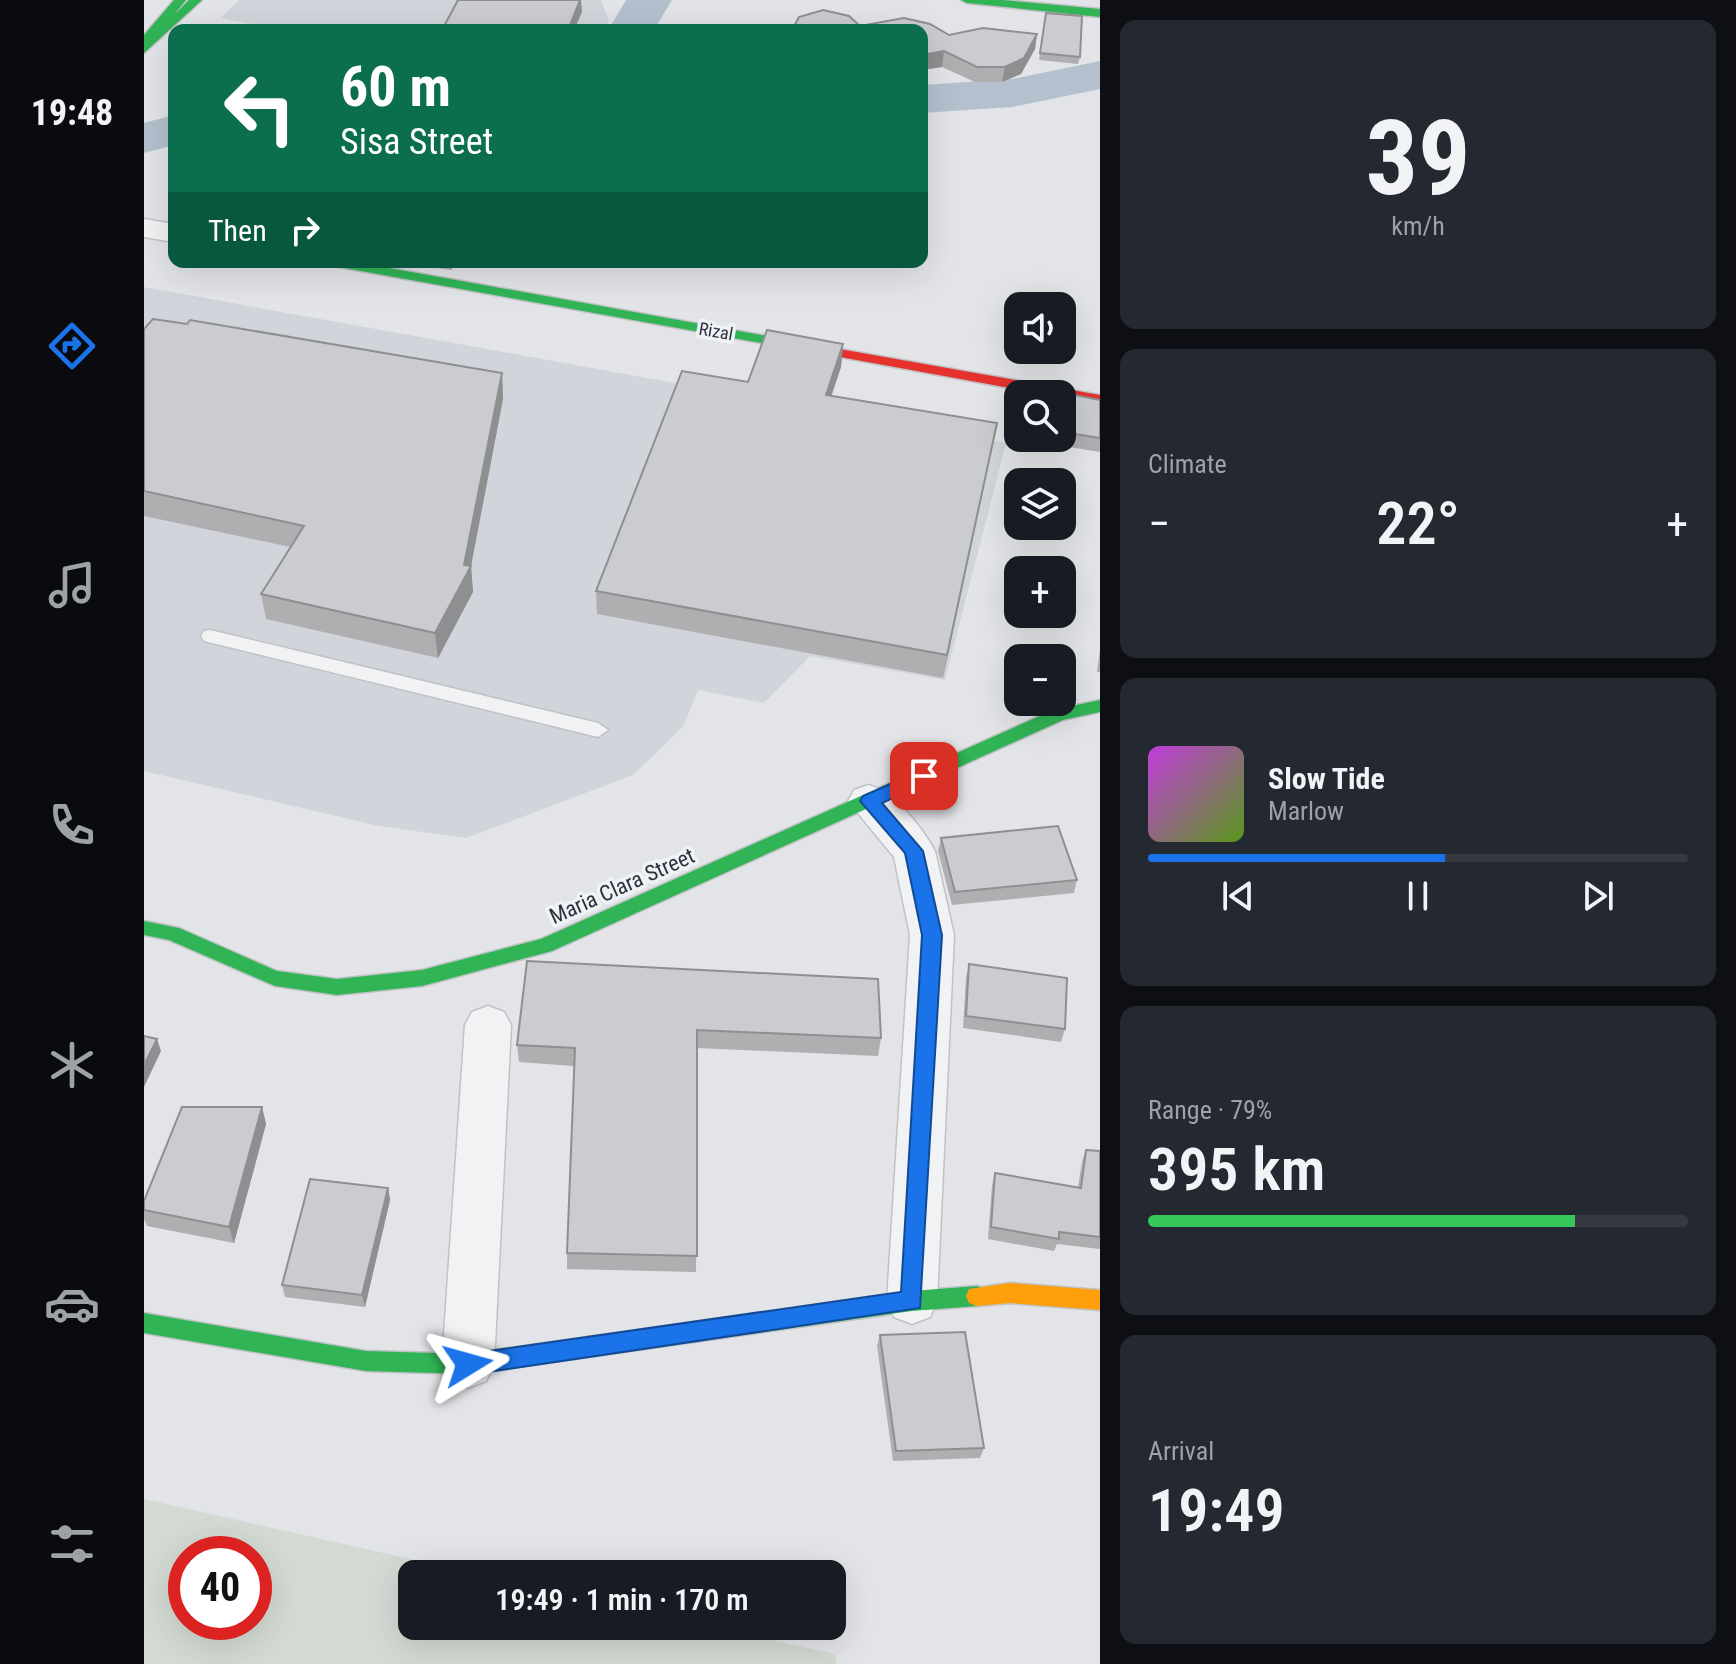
<!DOCTYPE html>
<html lang="en">
<head>
<meta charset="utf-8">
<style>
  body { margin:0; font-family:"Roboto Condensed",sans-serif; background:#242831; color:#f1f3f6; height:100vh; display:flex; flex-direction:column; font-size:30px; white-space:nowrap }
  * { box-sizing:border-box; margin:0 }
  p { font-size:26px; color:#9ea1a6 }
  .icon { flex:none; width:44px; height:44px; fill:none; stroke:currentColor; stroke-width:2; stroke-linecap:round; stroke-linejoin:round }
  .map { position:relative; flex:1; overflow:hidden }
  .sheet { display:flex; flex-direction:column; gap:20px; padding:20px; background:#0d0f14; width:636px }
  .sheet>* { flex:none }
  .banner { position:absolute; left:24px; top:24px; width:760px; height:244px; border-radius:16px; box-shadow:0 8px 32px #0002; background:#0b6e4f; color:#fff; overflow:hidden }
  .fabs { position:absolute; left:860px; top:292px; display:grid; gap:16px }
  .fabs a { display:grid; place-items:center; width:72px; height:72px; border-radius:16px; background:#171b24; box-shadow:0 8px 32px #0002; font-size:40px }
  .speed { position:absolute; left:24px; top:1536px; display:flex; gap:16px; font-size:40px; font-weight:700; text-align:center }
  .speed>* { display:grid; place-content:center; width:104px; height:104px; border-radius:50%; background:#171b24; box-shadow:0 8px 32px #0002; line-height:1 }
  .speed .limit { border:12px solid #d22; background:#fff; color:#111 }
  .pin { position:absolute; display:grid; place-items:center; width:68px; height:68px; color:#fff; margin:-34px; border-radius:16px; box-shadow:0 4px 12px #0006 }
  .me { position:absolute; width:88px; margin:-44px; rotate:82deg; stroke-linejoin:round; filter:drop-shadow(0 0 6px #0008) }
  .turn { display:flex; align-items:center; gap:28px; height:168px; padding:0 40px; font-size:36px }
  .turn .icon { width:104px; height:104px; stroke-width:2.5 }
  .turn b { display:block; font-size:56px; line-height:68px }
  .then { display:flex; align-items:center; height:76px; padding:0 40px; background:#0003; gap:16px; font-size:30px }
  .big { font-size:60px; font-weight:600; line-height:1.1 }
  .sheet .tile { flex:1; display:flex; flex-direction:column; justify-content:center; gap:12px; min-width:0; padding:0 28px; border-radius:16px; background:#242831 }
  .sheet .dial { align-items:center; gap:0 }
  .dial b { font-size:104px; line-height:1 }
  .song { display:flex; align-items:center; gap:24px }
  .cover { width:96px; height:96px; border-radius:12px; background:linear-gradient(135deg,hsl(290 70% 55%),hsl(90 70% 35%)) }
  .played { height:8px; border-radius:4px; background:linear-gradient(90deg,#1a73e8 55%,#363941 55%) }
  .keys { display:flex; justify-content:space-around; direction:ltr }
  .heat { display:flex; justify-content:space-between; align-items:center; font-size:44px; direction:ltr }
  .charge { height:12px; border-radius:6px; background:linear-gradient(90deg,#34c759 79%,#363941 0) }
  .trip { position:absolute; left:254px; top:1560px; width:448px; height:80px; border-radius:16px; background:#171b24; box-shadow:0 8px 32px #0002; font-weight:600; line-height:80px; text-align:center }
  main { display:flex; flex:1; min-height:0 }
  .menu { display:flex; flex-direction:column; width:144px; justify-content:space-around; align-items:center; background:#090b0e; color:#9ea1a6 }
  .menu .icon { width:56px; height:56px }
  .menu .current { color:#1a73e8 }
  .menu b { font-size:36px; color:#f1f3f6 }
  .map>svg:first-child { display:block }
</style>
</head>
<body>
<main>
<nav class="menu">
<b>19:48</b>
<svg class="icon current" aria-label="directions" viewBox="0 0 24 24"><path d="M12 3l9 9-9 9-9-9zM9 14v-3h6M13 9l2 2-2 2"/></svg>
<svg class="icon" aria-label="music" viewBox="0 0 24 24"><path d="M9 18V5l10-2v13"/><circle cx="6" cy="18" r="3"/><circle cx="16" cy="16" r="3"/></svg>
<svg class="icon" aria-label="phone" viewBox="0 0 24 24"><path d="M5 4h4l2 5-3 2q2 4 5 5l2-3 5 2v4C11 20 4 13 5 4z"/></svg>
<svg class="icon" aria-label="climate" viewBox="0 0 24 24"><path d="M12 3v18M4 7l16 10M4 17L20 7"/></svg>
<svg class="icon" aria-label="car" viewBox="0 0 24 24"><path d="M5 17H2v-5l4-1 3-4h7l3 4 3 1v5h-3M9 17h6M6 11h13"/><circle cx="7" cy="17" r="2"/><circle cx="17" cy="17" r="2"/></svg>
<svg class="icon" aria-label="filters" viewBox="0 0 24 24"><path d="M4 7h16M4 17h16"/><circle cx="9" cy="7" r="2"/><circle cx="15" cy="17" r="2"/></svg>
</nav>
<div class="map">
<svg width="956" height="1664" viewBox="0 0 956 1664">
  <rect width="100%" height="100%" fill="#e2e4e7"/>
  <!-- built -->
  <path fill="#d1d4da" d="M95,0H457L465,21L459,30H139L76,18Z
    M0,287L862,443L801,680L666,656L620,703L554,690L539,727L489,775L322,838L235,826L0,771Z"/>
  <!-- green -->
  <path fill="#d3dad3" fill-rule="evenodd" d="M0,1499L333,1574H268V1626H564L691,1654L693,1664H0ZM110,1554V1622H42V1554Z"/>
  <g fill="none" stroke-linecap="round" stroke-linejoin="round">
    <!-- river -->
    <path fill="#b4c0ce" fill-rule="evenodd" d="M482,0H528L510,30H464Z
      M956,61V89L868,107L778,113V85L868,79Z
      M30,115V145L0,153V123Z"/>
    <defs>
      <path id="lane" d="M66,630L454,723L464,730L454,737L60,641L57,636L60,631Z"/>
      <path id="street" d="M0,219L30,224V242L0,237Z
        M725,785C751,793 778,827 791,851L810,935L793,1301L786,1317L768,1324L750,1317L743,1301L766,935L750,857L704,801L710,790Z
        M344,1006L360,1012L367,1025L350,1364L342,1381L324,1388L306,1381L298,1364L321,1025L328,1012Z"/>
      <path id="fast" d="M30,0H42L30,15L45,0H58L0,53V35Z
        M817,0H859L956,9V17L823,3Z
        M182,262H212L690,348L697,352L690,356L189,266Z
        M956,700V712L919,720L408,951L278,986L193,995L131,986L25,940L0,935V921L35,928L133,971L193,979L278,970L397,939L909,710Z
        M833,1286L841,1289L844,1296L841,1303L833,1306L768,1311L324,1374L222,1371L0,1333V1313L222,1351L324,1354L768,1291Z"/>
      <path id="slow" d="M866,1283L956,1290V1310L866,1303L833,1306L825,1303L822,1296L825,1289Z"/>
      <path id="jam" d="M690,348L956,395V405L918,398V394H898L685,355L683,352Z"/>
    </defs>
    <!-- lane casing -->
    <use href="#lane" stroke="#c1c2c5" stroke-width="3"/>
    <!-- street casing -->
    <use href="#street" stroke="#c1c2c5" stroke-width="3"/>
    <!-- fast casing -->
    <use href="#fast" stroke="#c1c2c5" stroke-width="3"/>
    <!-- slow casing -->
    <use href="#slow" stroke="#c1c2c5" stroke-width="3"/>
    <!-- jam casing -->
    <use href="#jam" stroke="#c1c2c5" stroke-width="3"/>
    <!-- lane -->
    <use href="#lane" fill="#f1f2f4" fill-rule="evenodd"/>
    <!-- street -->
    <use href="#street" fill="#f1f2f4" fill-rule="evenodd"/>
    <!-- fast -->
    <use href="#fast" fill="#30b455" fill-rule="evenodd"/>
    <!-- slow -->
    <use href="#slow" fill="#ff9f0a" fill-rule="evenodd"/>
    <!-- jam -->
    <use href="#jam" fill="#e5322d" fill-rule="evenodd"/>
  </g>
  <!-- wall -->
  <path fill="#afafb2" fill-rule="evenodd" d="M679,10L705,16L716,26L760,18L786,24L805,35L839,28L893,34L891,49L877,74L858,82H831L798,67L778,70V30H642H648L655,17Z
    M902,13L936,57L934,64L895,60Z
    M252,262H312L307,270Z
    M0,329L358,373L359,399L327,566L329,592L294,658L122,619L117,594L146,547L0,516Z
    M699,344L697,367L687,396L853,423L799,678L453,614L452,591L604,382Z
    M870,384L956,400V452L862,437ZM874,394H918V438H874Z
    M956,649V672H953Z
    M797,838L933,880L930,893L808,905L794,851Z
    M383,961L737,1038L734,1056L553,1048L552,1272L423,1269V1253L430,1066L375,1062L373,1045Z
    M825,964L921,1029L917,1042L819,1028L822,977Z
    M118,1107L122,1124L90,1243L3,1226L0,1219V1201Z
    M942,1150L956,1151V1249L913,1244L910,1251L844,1239L848,1185L851,1173L934,1187L938,1162Z
    M244,1188L246,1200L221,1307L141,1297L138,1285Z
    M736,1335L840,1448L836,1458L749,1461L733,1346Z"/>
  <!-- shaded-wall -->
  <path fill="#8e8f91" d="M436,0H437L438,12L430,30H424Z
    M893,34L891,49L877,74L858,82L861,67Z
    M800,51L798,67L778,70V55Z
    M306,262H312L307,270Z
    M699,344L697,367L680,418L682,395Z
    M358,373L359,399L327,566L329,592L294,658L291,633L320,565Z
    M853,423L848,447L799,678L803,655Z
    M13,1039L17,1051L0,1087V1065Z
    M118,1107L122,1124L90,1243L85,1227Z
    M244,1188L246,1200L221,1307L218,1295Z"/>
  <!-- building -->
  <path fill="#cbcccf" stroke="#8e8f91" stroke-width="2" d="M314,0H436L424,30H298Z
    M679,10L705,16L716,26L760,18L786,24L805,35L839,28L893,34L880,58L861,67H833L800,51L778,55V30H642H648L655,17Z
    M902,13L938,16L936,57L896,53Z
    M9,319L43,324L46,320L358,373L320,565L327,566L291,633L117,594L160,526L0,491V329Z
    M623,330L699,344L682,395L853,423L803,655L452,591L538,371L604,382Z
    M870,384L918,389L920,393L956,400V438L918,432V394H874V425L865,423Z
    M914,826L933,880L811,892L797,838Z
    M383,961L734,979L737,1038L553,1030V1256L423,1253L431,1048L373,1045Z
    M825,964L923,978L921,1029L822,1016Z
    M0,1036L13,1039L0,1065Z
    M38,1107H118L85,1227L0,1210V1201Z
    M942,1150L956,1151V1237L915,1232V1239L847,1227L851,1173L937,1188Z
    M166,1179L244,1188L218,1295L138,1285Z
    M821,1332L840,1448L752,1451L736,1335Z"/>
  <!-- route -->
  <path fill="#1a73e8" stroke="#114b97" stroke-width="2" d="M780,769L786,771V780L738,803L779,851L798,935L776,1308L324,1375L316,1372L313,1364L316,1357L324,1354L757,1292L778,935L761,853L716,801L719,796Z"/>
  <g text-anchor="middle" dominant-baseline="central" stroke-width="7" stroke-linejoin="round" paint-order="stroke">
    <!-- far-street labels -->
    <g font-size="18" fill="#2b323e" stroke="#f0f3f6">
      <text transform="translate(572 331) rotate(10)">Rizal</text>
    </g>
    <!-- street labels -->
    <g font-size="22" fill="#2b323e" stroke="#f0f3f6">
      <text transform="translate(478 886) rotate(-24)">Maria Clara Street</text>
    </g>
  </g>
</svg>
<div class="fabs">
<a><svg class="icon" aria-label="sound" viewBox="0 0 24 24"><path d="M4 9h4l5-4v14l-5-4H4zM17 9q2 3 0 6"/></svg></a>
<a><svg class="icon" aria-label="search" viewBox="0 0 24 24"><circle cx="10" cy="10" r="6"/><path d="M15 15l6 6"/></svg></a>
<a><svg class="icon" aria-label="layers" viewBox="0 0 24 24"><path d="M12 4l9 5-9 5-9-5zM3 14l9 5 9-5"/></svg></a>
<a>+</a>
<a>−</a>
</div>
<div class="speed"><div class="limit">40</div></div>
<div class="pin" style="left:780px;top:776px;background:#d93025"><svg class="icon" aria-label="arrive" viewBox="0 0 24 24"><path d="M6 21V4h12l-3 4 3 4H6"/></svg></div>
<svg class="me" style="left:324px;top:1364px" viewBox="-20 -20 40 40"><path d="M0-17L14 15 0 8-14 15z" fill="#1a73e8" stroke="#fff" stroke-width="4"/></svg>
<div class="trip">19:49 · 1 min · 170 m</div>
<div class="banner">
<div class="turn"><svg class="icon" aria-label="left" viewBox="0 0 24 24"><path d="M17 20v-9H6M10 6l-5 5 5 5"/></svg><div><b>60 m</b>Sisa Street</div></div>
<div class="then">Then<svg class="icon" aria-label="right" viewBox="0 0 24 24"><path d="M7 20v-9h11M14 6l5 5-5 5"/></svg></div>
</div>
</div>
<section class="sheet">
<div class="tile dial"><b>39</b><p>km/h</p></div>
<div class="tile"><p>Climate</p>
<div class="heat"><a>−</a><b class="big">22°</b><a>+</a></div>
</div>
<div class="tile">
<div class="song"><i class="cover"></i><div><b>Slow Tide</b><p>Marlow</p></div></div>
<div class="played"></div>
<div class="keys"><svg class="icon" aria-label="previous" viewBox="0 0 24 24"><path d="M18 5L8 12l10 7zM5 5v14"/></svg><svg class="icon" aria-label="pause" viewBox="0 0 24 24"><path d="M8 5v14M16 5v14"/></svg><svg class="icon" aria-label="next" viewBox="0 0 24 24"><path d="M6 5l10 7-10 7zM19 5v14"/></svg></div>
</div>
<div class="tile"><p>Range · 79%</p><b class="big">395 km</b><div class="charge"></div></div>
<div class="tile"><p>Arrival</p><b class="big">19:49</b></div>
</section>
</main>
</body>
</html>
